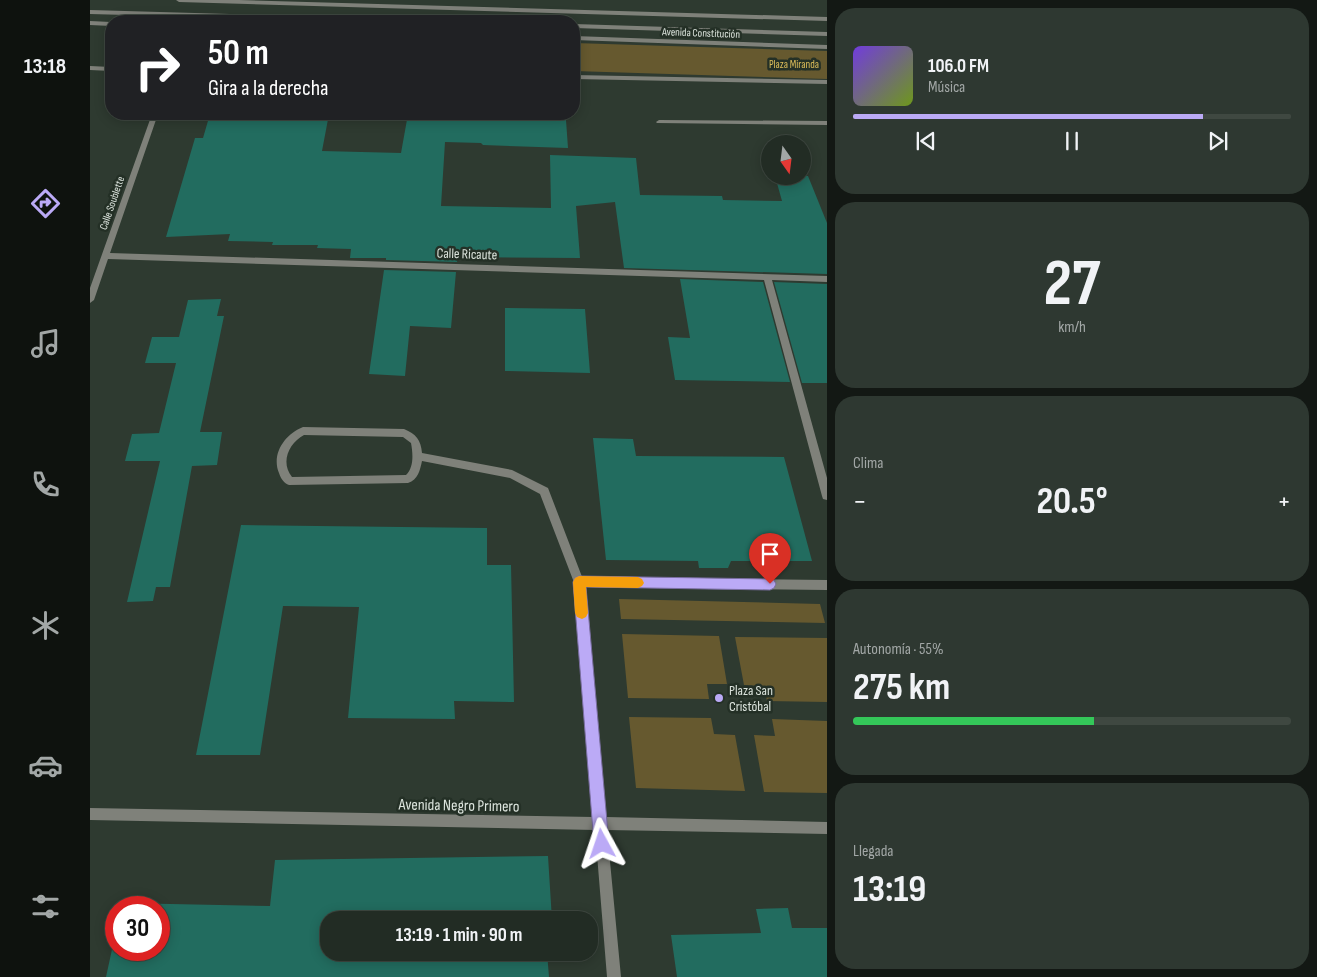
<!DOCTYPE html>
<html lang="es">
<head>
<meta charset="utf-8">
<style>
  body { margin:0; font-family:"Sofia Sans Condensed",sans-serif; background:#2e3831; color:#f1f3f6; height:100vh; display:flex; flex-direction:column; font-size:19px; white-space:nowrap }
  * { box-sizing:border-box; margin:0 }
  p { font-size:16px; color:#a2a7a6 }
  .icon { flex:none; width:28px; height:28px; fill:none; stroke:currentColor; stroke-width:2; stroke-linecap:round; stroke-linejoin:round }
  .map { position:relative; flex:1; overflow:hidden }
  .side { display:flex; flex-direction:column; gap:8px; padding:8px; background:#131814; width:490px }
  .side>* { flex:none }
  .hud { position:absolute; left:15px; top:15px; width:475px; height:105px; border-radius:20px; box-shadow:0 2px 12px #0003,0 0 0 1px #3f4841; background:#202124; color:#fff; overflow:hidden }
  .needle { width:32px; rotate:166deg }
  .fabs { position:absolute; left:671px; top:135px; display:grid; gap:10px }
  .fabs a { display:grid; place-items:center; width:50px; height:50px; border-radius:50%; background:#222c24; box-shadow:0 2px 12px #0003,0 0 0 1px #3f4841; font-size:25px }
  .speed { position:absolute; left:15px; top:896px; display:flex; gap:10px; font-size:25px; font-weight:700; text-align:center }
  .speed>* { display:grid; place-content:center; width:65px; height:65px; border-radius:50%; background:#222c24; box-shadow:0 2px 12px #0003,0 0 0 1px #3f4841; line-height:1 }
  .speed .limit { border:8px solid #d22; background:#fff; color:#111 }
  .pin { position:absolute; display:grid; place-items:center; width:42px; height:42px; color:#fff; margin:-51px -21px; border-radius:50% 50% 50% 0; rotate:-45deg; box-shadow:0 0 5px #0007 }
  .pin .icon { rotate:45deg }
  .me { position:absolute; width:55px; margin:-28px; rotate:355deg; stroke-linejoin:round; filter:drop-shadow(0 0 4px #0008) }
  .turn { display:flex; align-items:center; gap:18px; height:105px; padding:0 20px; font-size:22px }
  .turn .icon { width:65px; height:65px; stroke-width:2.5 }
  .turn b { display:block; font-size:35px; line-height:42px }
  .big { font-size:38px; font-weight:700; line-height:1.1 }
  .side .tile { flex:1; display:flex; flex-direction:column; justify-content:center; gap:8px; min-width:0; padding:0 18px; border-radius:20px; background:#2e3831 }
  .side .dial { align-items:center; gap:0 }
  .dial b { font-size:65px; line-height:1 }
  .song { display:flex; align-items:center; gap:15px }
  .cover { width:60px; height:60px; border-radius:8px; background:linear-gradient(135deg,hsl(260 70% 55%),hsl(80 70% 35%)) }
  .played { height:5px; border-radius:2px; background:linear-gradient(90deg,#bbaaf6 80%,#3f4841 80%) }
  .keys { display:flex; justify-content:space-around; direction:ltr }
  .heat { display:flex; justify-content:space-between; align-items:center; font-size:28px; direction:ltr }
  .charge { height:8px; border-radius:4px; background:linear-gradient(90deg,#34c759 55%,#3f4841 0) }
  .trip { position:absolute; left:230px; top:911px; width:278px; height:50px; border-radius:20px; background:#222c24; box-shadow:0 2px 12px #0003,0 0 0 1px #3f4841; font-weight:700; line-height:50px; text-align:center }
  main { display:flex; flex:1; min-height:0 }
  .menu { display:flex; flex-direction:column; width:90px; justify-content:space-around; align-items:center; background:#0e120e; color:#a2a7a6 }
  .menu .icon { width:35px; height:35px }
  .menu .active { color:#bbaaf6 }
  .menu b { font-size:22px; color:#f1f3f6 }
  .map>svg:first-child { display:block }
</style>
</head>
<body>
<main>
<nav class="menu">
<b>13:18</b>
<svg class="icon active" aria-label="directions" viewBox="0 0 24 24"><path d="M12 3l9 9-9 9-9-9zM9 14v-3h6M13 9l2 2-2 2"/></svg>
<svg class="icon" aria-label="music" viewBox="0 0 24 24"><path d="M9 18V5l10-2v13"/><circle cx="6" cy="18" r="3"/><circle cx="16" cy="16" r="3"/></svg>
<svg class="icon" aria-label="phone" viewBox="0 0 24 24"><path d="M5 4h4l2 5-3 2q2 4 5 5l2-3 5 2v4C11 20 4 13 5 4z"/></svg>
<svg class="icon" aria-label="climate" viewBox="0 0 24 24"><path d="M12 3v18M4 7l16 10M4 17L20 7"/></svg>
<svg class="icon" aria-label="car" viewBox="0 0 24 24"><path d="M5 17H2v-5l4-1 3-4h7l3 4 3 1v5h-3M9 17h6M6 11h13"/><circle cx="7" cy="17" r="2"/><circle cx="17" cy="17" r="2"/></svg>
<svg class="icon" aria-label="filters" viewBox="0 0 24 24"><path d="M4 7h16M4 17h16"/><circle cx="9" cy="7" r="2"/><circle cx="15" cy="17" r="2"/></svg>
</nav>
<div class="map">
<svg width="737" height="977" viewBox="0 0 737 977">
  <rect width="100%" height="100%" fill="#2e3a30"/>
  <!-- green -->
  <path fill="#66592f" d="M484,43L737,51V79L484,71Z
    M529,599L730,604L735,623L531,619Z
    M532,634L629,636L637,684H617L619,699L538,698Z
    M645,637L737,638V702L677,701L674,686L654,685Z
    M539,717L621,718L624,734L645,735L655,791L546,788Z
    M682,719L737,721V793L674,792L664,735L685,736Z"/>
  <!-- building -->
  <path fill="#226c5f" d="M120,114H239L232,151L311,153L318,114L472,116V120H476L478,148L393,145L391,143L355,142L351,206L461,208L460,155L546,158L550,195L632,196L633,200L692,201L685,176H718L737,223V274L534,268L525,202L486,206L490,258L368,257L367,262L296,260V258H260L261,249L227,248L228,245H182L183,242L138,241L140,234L76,237L105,138H113Z
    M294,270L366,272L361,328L320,326L315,376L279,374Z
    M590,279L673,282L700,382L585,380L578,337L600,338Z
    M684,282L737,284V383H712Z
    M131,299L127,316H134L110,432H132L127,465L102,466L80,587H66L63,601L37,602L70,461H35L42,434L69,433L86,363H55L62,337H89L98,300Z
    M415,308L495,309L500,373L415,371Z
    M503,438L543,439L546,456L694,457L722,561H641L638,568H609L608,561L516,560Z
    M151,525L397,528V565H421L424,702L364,701L365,719L258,718L269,607L193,606L170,755H106Z
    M458,856L462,920H239V952H457L459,977H16L26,931V950H69V908H31L32,903L180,906L185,860Z
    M698,908L702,928H737V977H587L581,935L671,933L666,909Z"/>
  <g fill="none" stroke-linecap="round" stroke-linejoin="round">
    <!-- service -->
    <path fill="#7f817a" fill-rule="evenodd" d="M0,10L319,19L322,21H264L0,14Z
      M484,24L737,32V36L484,28Z
      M569,120L737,121V125L567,123L566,122Z
      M213,427L314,429C326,434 331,440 332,453L422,470L458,488L494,582L493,585L489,587L485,585L450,494L420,478L332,461C330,470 328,480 318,483L199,485C194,483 191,479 189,473C181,454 195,434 213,427ZM214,435L313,437L321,443C323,454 324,467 316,475L202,477C190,462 199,443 214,435Z"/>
    <!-- minor -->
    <path fill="#7f817a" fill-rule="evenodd" d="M0,66L21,67V71L0,70Z
      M484,75L737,80V84L484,79Z
      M62,114H68L20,253L737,276V282L682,280L737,478V500L733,499L732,496L674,280L18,259L4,300L0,303V288Z
      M489,577L737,580V590L495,587L516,817L737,822V834L517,830L531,977H517L505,830L0,820V808L503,817L484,582L485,579Z"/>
    <!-- tertiary -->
    <path fill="#7f817a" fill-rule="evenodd" d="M86,0H149L737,17V21L89,2Z
      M0,21L21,22V26L0,25Z
      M484,36L737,45V49L484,40Z"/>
  </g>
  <!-- route -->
  <path fill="#bbaaf6" stroke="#7a6ea0" d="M489,576L680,579L684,580L686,584L684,588L680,590L496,587L519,844L517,849L512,851L506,849L504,844L483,582L485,578Z"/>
  <!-- slow -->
  <path fill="#f59e0b" d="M489,576L548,577L552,579L554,583L552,586L548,588L496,587L498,613L496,617L492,619L487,617L485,613L483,582L485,578Z"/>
  <!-- markers -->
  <circle fill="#bbaaf6" stroke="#243026" stroke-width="2" cx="629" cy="698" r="5"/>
  <g text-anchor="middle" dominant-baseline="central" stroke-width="5" stroke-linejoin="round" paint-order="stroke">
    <!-- far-street labels -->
    <g font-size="11" fill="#dce4dd" stroke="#243026">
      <text transform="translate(611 33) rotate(2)">Avenida Constitución</text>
      <text transform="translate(22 203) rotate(-71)">Calle Soublette</text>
    </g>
    <!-- far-park labels -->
    <g font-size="11" fill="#dcbd59" stroke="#243026">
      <text x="704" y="64">Plaza Miranda</text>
    </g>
    <!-- street labels -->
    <g font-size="14" fill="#dce4dd" stroke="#243026">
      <text transform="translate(377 254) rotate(2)">Calle Ricaute</text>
    </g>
    <!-- poi labels -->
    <g font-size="14" fill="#dce4dd" stroke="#243026" text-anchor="start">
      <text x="639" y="690">Plaza San<tspan x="639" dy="16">Cristóbal</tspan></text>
    </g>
    <!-- near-street labels -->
    <g font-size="16" fill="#dce4dd" stroke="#243026">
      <text transform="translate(369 806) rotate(1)">Avenida Negro Primero</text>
    </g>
  </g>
</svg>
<div class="fabs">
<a><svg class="needle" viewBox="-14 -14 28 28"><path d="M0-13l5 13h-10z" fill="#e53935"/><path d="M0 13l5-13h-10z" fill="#a2a7a6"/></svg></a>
</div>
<div class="speed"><div class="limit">30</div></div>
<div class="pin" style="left:680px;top:584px;background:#d93025"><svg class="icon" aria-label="arrive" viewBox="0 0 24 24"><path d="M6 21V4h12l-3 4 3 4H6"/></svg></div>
<svg class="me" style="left:512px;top:844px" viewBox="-20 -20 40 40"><path d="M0-17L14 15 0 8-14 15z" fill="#bbaaf6" stroke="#fff" stroke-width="4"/></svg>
<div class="trip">13:19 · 1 min · 90 m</div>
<div class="hud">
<div class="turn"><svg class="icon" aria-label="right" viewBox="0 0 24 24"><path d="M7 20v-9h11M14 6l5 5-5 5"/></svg><div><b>50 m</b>Gira a la derecha</div></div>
</div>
</div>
<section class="side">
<div class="tile">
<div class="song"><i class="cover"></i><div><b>106.0 FM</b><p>Música</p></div></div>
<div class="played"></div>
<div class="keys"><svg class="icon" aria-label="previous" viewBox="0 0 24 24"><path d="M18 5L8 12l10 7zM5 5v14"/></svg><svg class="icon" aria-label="pause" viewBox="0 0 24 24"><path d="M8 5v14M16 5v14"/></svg><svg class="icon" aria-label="next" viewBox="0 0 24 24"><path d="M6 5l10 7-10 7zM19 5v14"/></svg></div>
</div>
<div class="tile dial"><b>27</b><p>km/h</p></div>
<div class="tile"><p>Clima</p>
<div class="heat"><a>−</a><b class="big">20.5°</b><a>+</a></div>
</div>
<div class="tile"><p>Autonomía · 55%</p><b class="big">275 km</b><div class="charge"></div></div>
<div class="tile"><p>Llegada</p><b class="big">13:19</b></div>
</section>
</main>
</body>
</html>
